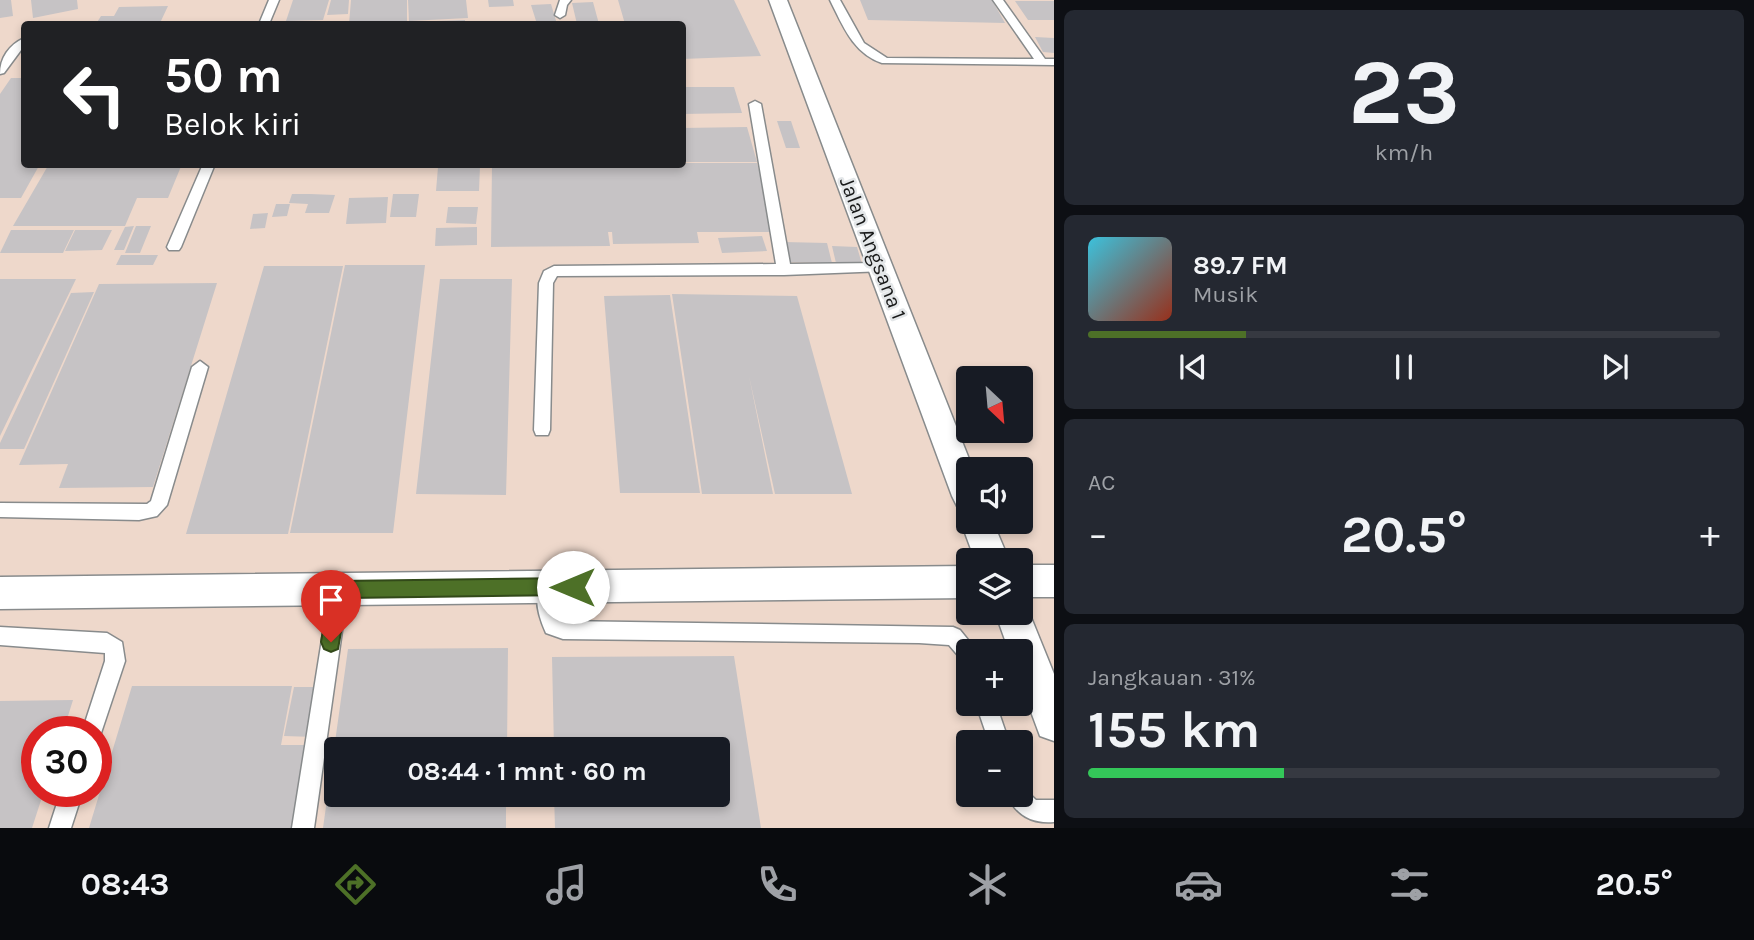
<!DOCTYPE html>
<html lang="id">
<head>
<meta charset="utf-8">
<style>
  body { margin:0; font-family:Karla,sans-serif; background:#242831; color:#f1f3f6; height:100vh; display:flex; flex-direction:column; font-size:26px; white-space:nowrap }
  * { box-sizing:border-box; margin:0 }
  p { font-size:23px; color:#9ea1a6 }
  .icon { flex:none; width:38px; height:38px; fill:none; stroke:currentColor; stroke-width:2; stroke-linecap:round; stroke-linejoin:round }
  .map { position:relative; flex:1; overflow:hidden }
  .drawer { display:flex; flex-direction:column; gap:10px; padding:10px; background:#0d0f14; width:700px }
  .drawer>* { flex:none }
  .banner { position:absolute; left:21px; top:21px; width:665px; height:147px; border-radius:7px; box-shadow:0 4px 10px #0003; background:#202124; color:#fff; overflow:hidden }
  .needle { width:46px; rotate:154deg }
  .buttons { position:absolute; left:956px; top:366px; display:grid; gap:14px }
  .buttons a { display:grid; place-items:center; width:77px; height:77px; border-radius:7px; background:#171b24; box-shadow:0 4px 10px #0003; font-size:35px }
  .speed { position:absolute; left:21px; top:716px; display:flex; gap:14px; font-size:35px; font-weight:700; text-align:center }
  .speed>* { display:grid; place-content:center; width:91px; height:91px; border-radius:50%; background:#171b24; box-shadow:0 4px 10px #0003; line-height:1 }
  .speed .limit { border:10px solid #d22; background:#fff; color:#111 }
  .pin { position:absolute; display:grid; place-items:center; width:60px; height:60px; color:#fff; margin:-72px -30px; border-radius:50% 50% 50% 0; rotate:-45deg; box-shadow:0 0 7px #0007 }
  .pin .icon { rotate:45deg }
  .me { position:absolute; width:77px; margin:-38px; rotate:270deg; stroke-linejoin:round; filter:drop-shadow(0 0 5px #0008) }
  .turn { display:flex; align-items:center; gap:24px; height:147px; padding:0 28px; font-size:32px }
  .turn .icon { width:91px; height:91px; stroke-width:2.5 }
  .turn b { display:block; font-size:49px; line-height:60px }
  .big { font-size:52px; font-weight:700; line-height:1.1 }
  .drawer .widget { flex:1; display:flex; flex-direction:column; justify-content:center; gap:10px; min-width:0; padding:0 24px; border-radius:10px; background:#242831 }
  .drawer .dial { align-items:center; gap:0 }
  .dial b { font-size:91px; line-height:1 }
  .song { display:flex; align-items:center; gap:21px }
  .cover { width:84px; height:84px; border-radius:10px; background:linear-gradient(135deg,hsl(190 70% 55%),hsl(10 70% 35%)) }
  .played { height:7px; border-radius:4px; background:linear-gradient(90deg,#4d7027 25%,#363941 25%) }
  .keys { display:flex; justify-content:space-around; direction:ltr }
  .heat { display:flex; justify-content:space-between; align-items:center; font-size:38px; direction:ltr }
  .charge { height:10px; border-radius:5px; background:linear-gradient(90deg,#34c759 31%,#363941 0) }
  .trip { position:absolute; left:324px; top:737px; width:406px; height:70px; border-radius:7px; background:#171b24; box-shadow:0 4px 10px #0003; font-weight:700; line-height:70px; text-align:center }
  .tab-bar { display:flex; height:112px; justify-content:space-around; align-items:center; background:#090b0e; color:#9ea1a6 }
  .tab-bar .icon { width:49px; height:49px }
  .tab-bar .on { color:#4d7027 }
  .tab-bar b { font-size:32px; color:#f1f3f6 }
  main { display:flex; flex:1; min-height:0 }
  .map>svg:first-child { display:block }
</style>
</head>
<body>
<main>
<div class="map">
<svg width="1054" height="828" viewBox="0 0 1054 828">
  <rect width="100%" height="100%" fill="#e4e7e9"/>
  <!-- industrial -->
  <path fill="#eed8cb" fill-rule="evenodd" d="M0,0H1054V828H0ZM24,24H682V164H24ZM968,378H1020V430H968ZM968,469H1020V522H968ZM968,560H1020V612H968ZM968,651H1020V704H968ZM37,732H96V791H37ZM968,742H1020V794H968ZM336,749H718V794H336Z"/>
  <!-- building -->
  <path fill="#c6c3c5" d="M0,0H11L13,16L0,18Z
    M31,0H77L78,9L33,18Z
    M293,0H329L323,20L286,21Z
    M331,0H349L348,14L327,15Z
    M351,0H407V21L349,24Z
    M408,0H466L468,18L409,21Z
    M488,0H513L514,6L489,7Z
    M618,0H734L761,56L682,59V24H625Z
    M860,0H992L1005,23L868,20Z
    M1015,1H1054V20H1028Z
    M593,2L599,24H577L572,3Z
    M551,4L557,24H537L531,5Z
    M168,6L160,23L96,24L101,16H114L119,7Z
    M465,20V24H408V22Z
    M1035,37L1054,38V53L1043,52Z
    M11,78H24V164H40L21,198H0V94Z
    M682,87H734L742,113L682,114Z
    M777,121H791L800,148H786Z
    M747,127L757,162H682V128Z
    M682,163H757L776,232H697L699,243L613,244L612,232H608L610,246L491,247L492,164Z
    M49,164H182L168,198H137L125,226H13Z
    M438,167H480L479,191H436Z
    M292,194H310L335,195L329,213H305L308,204L289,203Z
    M393,194H419L416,217H390Z
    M388,197L386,223L346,224L349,198Z
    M276,204H290L287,216L272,217Z
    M448,207H478L476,224L446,223Z
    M268,213L265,228L250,229L253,214Z
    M134,226L124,250H114L125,227Z
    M136,226H151L140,253H125Z
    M477,227V245L435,246L436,228Z
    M11,230H74L63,253H0Z
    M75,230H112L102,250L65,251Z
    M762,236L767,251L722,253L718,238Z
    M784,242L827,243L832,263L788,262Z
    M832,246L857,247L862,264L836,263Z
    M121,255H158L153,265H116Z
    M345,265H425L393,533H290Z
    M264,266H343L288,534H186Z
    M0,279H76L0,436Z
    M440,279H512L506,495L416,494Z
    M217,283L153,487L59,488L68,464L19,465L99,284Z
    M94,292L24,449H0V443L71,293Z
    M672,294L797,296L852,494H775L749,376L773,494H702Z
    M670,295L700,493H620L604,296Z
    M508,648L507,749H336V794H506V828H323L348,649Z
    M734,656L761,828H555L554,794H718V749H554L552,657Z
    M132,686H292L281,745H306L292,828H89Z
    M294,687H323L314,737L284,736Z
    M73,700L63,732H37V791H44L32,828H0V701Z"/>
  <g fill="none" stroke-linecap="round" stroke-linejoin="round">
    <defs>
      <path id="service" d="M269,0H279L269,24H259Z
        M560,0H571L567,5L565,15L560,18L555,15Z
        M830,0H840L864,43L887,58L1034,59L993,0H1003L1045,59H1054V65L882,63C853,53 843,26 830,0Z
        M24,38V46L4,73L0,74C0,58 9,45 24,38Z
        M755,101L761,104L790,264L880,263L887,268L885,271L784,275L557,276L553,283L550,430L548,435H536L534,430L539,283L544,271L554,266L776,264L749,104Z
        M203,164H215L181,247L179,250H169L167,247Z
        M200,361L208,367L167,505L157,516L139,520L0,517V503L147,504L151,501L192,367Z
        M547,579L553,581L556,587L557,616L563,621L953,627L960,630L977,651H968V661L961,659L949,645L919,643L563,639L546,633C539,618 533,597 541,581Z
        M339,581L345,583L348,589L314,828H292L330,589L333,583Z
        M0,627L107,633L122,642L125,661L99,739L96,740V732H82L105,661V653L0,645Z
        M976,704H996L1009,742H989Z
        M1020,785L1036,800H1054V822C1032,824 1015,815 1007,794H1020Z
        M61,791H83L71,828H49Z"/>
      <path id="minor" d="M769,0H787L973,469H968V510L957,506L952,496Z
        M968,511V522H993L1009,560H975L961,522Z
        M1020,565H1054V597H1020Z
        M968,566V598L0,609V577Z
        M1020,599L1024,600L1054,674V741L1040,736L1020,682V651H1009L995,612H1020Z"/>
    </defs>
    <!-- service casing -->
    <use href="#service" stroke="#888b8c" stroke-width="3"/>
    <!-- minor casing -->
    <use href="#minor" stroke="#888b8c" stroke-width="3"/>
    <!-- service -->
    <use href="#service" fill="#fff" fill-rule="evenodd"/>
    <!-- minor -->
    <use href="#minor" fill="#fff" fill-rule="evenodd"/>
  </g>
  <!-- route -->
  <path fill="#4d7027" stroke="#324919" stroke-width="2" d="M573,578L579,581L582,587L579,593L573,595L347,598L338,649L331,652L324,649L321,642L330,589L332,583L339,581Z"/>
  <g text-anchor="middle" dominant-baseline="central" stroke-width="5" stroke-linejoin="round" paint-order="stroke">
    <!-- street labels -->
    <g font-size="21" fill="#181919" stroke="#e4e7e9">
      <text transform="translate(873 248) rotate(69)">Jalan Angsana 1</text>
    </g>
  </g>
</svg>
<div class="buttons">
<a><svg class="needle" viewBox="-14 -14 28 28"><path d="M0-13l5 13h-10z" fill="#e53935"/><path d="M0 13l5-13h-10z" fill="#9ea1a6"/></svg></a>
<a><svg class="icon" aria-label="sound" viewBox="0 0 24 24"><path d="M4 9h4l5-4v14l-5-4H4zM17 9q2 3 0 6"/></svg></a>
<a><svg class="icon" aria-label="layers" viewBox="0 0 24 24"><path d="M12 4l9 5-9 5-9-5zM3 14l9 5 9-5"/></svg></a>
<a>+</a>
<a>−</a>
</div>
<div class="speed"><div class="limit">30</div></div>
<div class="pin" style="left:331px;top:642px;background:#d93025"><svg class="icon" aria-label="arrive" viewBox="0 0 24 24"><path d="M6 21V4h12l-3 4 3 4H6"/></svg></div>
<svg class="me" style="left:573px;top:587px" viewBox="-20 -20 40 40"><circle r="19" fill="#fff"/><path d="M0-13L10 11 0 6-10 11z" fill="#4d7027"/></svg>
<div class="trip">08:44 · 1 mnt · 60 m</div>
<div class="banner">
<div class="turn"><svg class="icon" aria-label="left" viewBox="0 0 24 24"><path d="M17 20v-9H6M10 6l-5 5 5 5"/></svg><div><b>50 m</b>Belok kiri</div></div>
</div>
</div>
<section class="drawer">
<div class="widget dial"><b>23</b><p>km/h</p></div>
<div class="widget">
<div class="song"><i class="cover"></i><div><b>89.7 FM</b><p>Musik</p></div></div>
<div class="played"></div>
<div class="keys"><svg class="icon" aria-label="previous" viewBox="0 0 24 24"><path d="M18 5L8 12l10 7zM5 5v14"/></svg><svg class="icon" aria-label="pause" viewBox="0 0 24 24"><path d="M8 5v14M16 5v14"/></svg><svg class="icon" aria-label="next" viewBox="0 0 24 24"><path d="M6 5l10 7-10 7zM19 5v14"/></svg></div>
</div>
<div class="widget"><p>AC</p>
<div class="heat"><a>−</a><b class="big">20.5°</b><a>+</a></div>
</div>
<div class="widget"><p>Jangkauan · 31%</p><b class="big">155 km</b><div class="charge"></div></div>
</section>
</main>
<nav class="tab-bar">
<b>08:43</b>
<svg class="icon on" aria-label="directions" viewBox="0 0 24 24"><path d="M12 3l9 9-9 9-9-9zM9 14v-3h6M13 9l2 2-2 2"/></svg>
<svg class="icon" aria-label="music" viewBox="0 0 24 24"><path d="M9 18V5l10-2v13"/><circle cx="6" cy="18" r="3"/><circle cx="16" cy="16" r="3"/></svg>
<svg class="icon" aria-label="phone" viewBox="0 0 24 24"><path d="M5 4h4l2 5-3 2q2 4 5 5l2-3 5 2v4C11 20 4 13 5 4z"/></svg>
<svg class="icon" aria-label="climate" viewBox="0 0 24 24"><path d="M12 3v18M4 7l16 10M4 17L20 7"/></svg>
<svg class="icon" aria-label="car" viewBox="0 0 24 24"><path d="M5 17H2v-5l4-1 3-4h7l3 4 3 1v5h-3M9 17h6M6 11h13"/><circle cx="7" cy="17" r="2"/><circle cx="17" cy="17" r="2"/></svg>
<svg class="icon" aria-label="filters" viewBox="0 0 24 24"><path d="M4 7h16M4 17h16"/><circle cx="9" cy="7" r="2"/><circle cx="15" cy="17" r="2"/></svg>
<b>20.5°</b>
</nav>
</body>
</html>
